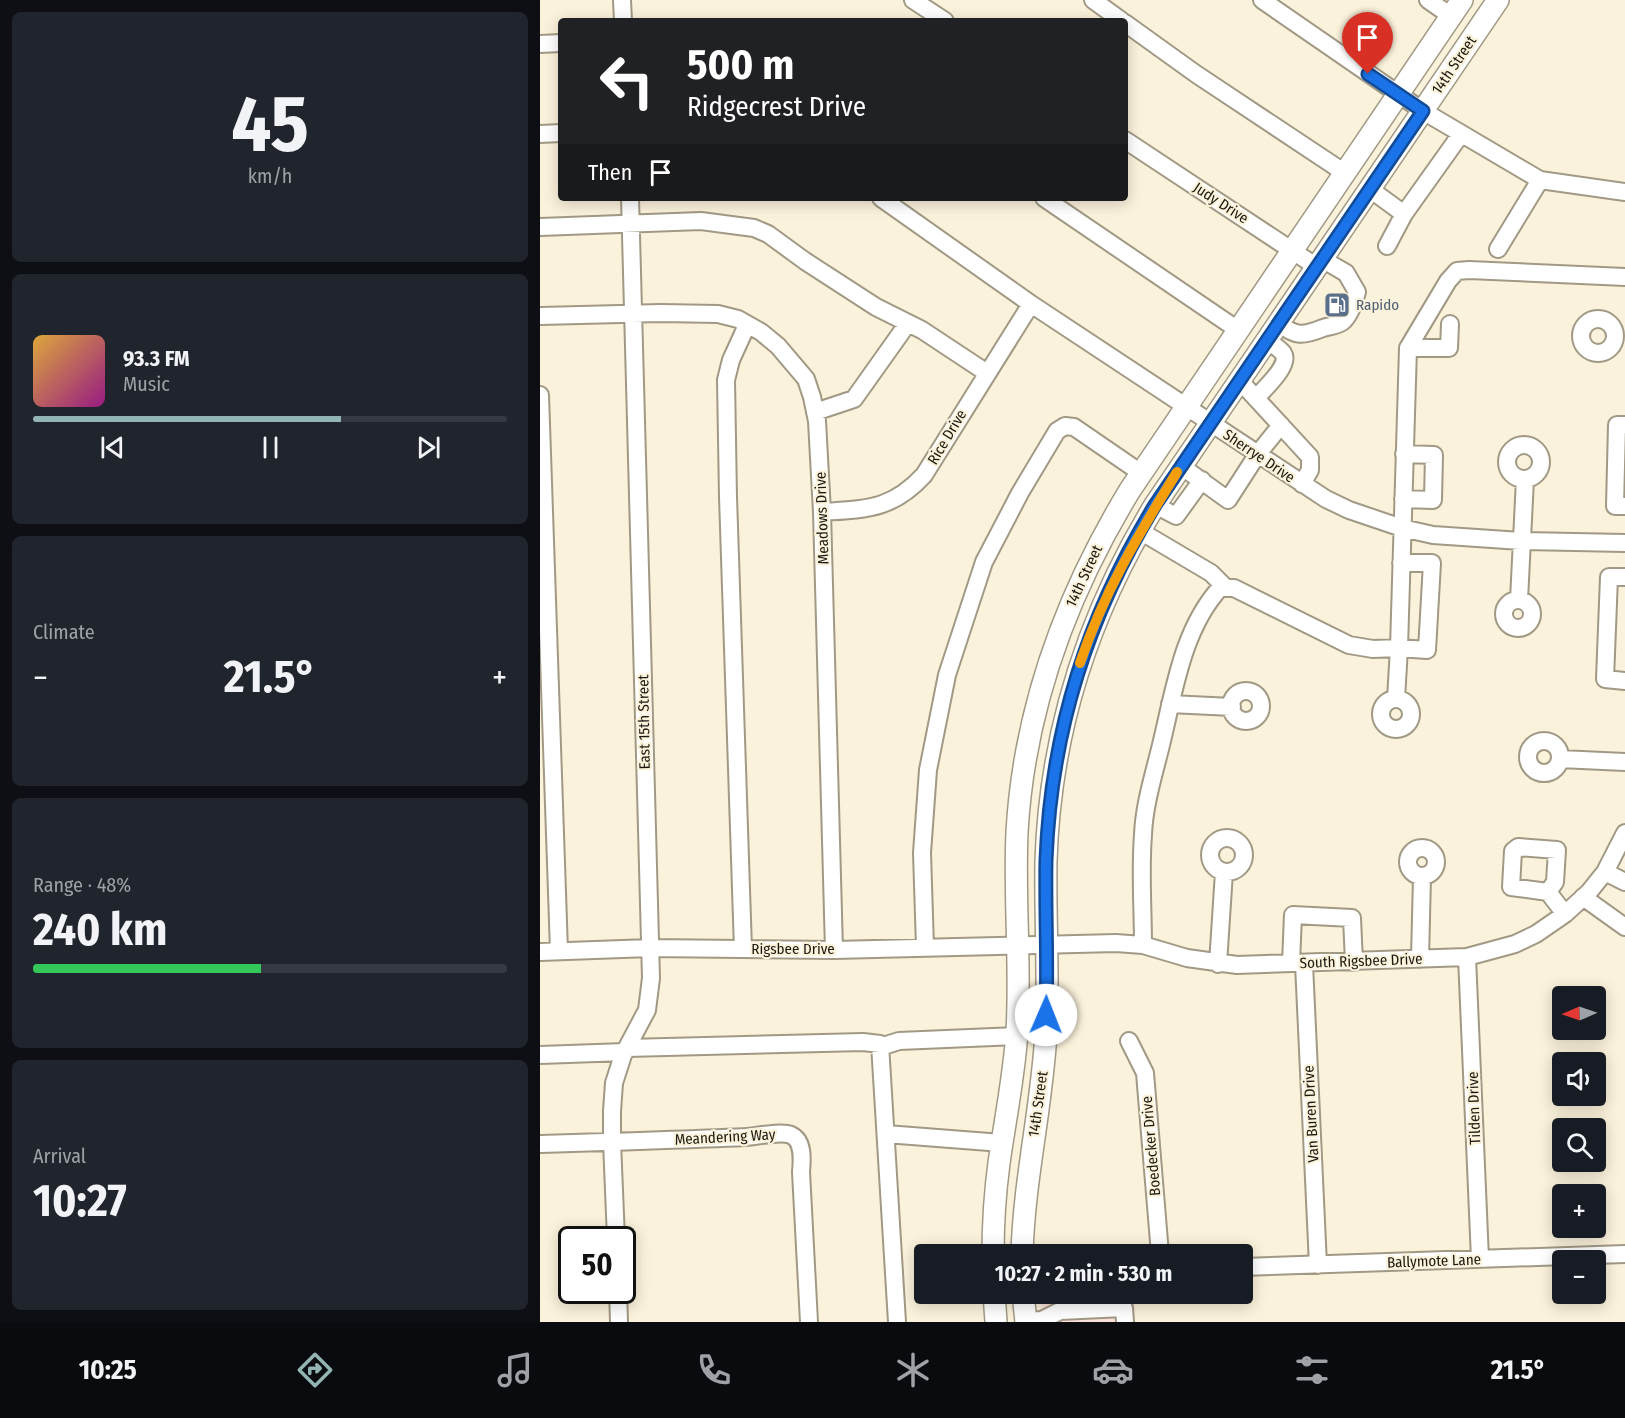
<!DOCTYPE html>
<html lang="en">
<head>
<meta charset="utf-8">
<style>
  body { margin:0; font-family:"Fira Sans Condensed",sans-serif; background:#20242c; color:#f1f3f6; height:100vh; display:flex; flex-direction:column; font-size:22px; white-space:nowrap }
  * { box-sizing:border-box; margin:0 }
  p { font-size:20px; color:#9ea1a6 }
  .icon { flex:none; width:33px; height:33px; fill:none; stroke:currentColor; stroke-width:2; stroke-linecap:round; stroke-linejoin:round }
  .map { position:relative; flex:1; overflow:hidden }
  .drawer { display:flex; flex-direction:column; gap:12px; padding:12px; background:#0d0f14; width:540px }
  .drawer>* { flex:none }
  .guide { position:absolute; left:18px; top:18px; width:570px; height:183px; border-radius:6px; box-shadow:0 3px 15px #0003; background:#202124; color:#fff; overflow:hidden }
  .needle { width:39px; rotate:268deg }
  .fabs { position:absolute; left:1012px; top:986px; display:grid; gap:12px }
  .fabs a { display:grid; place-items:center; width:54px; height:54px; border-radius:6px; background:#171b24; box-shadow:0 3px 15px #0003; font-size:30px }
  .speed { position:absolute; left:18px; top:1226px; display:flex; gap:12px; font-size:30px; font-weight:700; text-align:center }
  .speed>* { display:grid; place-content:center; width:78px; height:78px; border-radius:50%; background:#171b24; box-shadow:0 3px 15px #0003; line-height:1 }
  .speed .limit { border:3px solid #111; border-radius:9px; background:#fff; color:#111 }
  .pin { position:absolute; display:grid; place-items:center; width:51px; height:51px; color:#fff; margin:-62px -26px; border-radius:50% 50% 50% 0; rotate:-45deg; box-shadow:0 0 6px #0007 }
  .pin .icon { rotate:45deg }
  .me { position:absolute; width:66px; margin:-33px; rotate:1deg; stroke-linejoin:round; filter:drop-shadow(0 0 4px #0008) }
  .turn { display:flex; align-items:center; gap:21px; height:126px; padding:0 30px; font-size:27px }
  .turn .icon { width:78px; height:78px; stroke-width:2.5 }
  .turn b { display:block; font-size:42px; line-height:51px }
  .then { display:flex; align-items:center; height:57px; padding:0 30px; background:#0003; gap:12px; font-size:22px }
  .big { font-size:45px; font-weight:700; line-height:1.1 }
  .drawer .tile { flex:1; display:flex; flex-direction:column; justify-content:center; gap:9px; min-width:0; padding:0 21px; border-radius:9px; background:#20242c }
  .drawer .dial { align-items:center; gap:0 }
  .dial b { font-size:78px; line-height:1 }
  .song { display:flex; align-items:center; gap:18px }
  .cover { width:72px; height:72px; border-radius:9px; background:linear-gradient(135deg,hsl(40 70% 55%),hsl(310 70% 35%)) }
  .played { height:6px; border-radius:3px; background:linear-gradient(90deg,#92b4b2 65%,#363941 65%) }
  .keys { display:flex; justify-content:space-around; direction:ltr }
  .heat { display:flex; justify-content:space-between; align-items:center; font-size:33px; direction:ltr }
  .charge { height:9px; border-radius:4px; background:linear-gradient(90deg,#34c759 48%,#363941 0) }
  .trip { position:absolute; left:374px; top:1244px; width:339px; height:60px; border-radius:6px; background:#171b24; box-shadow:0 3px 15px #0003; font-weight:700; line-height:60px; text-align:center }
  .menu { display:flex; height:96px; justify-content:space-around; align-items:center; background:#090b0e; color:#9ea1a6 }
  .menu .icon { width:42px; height:42px }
  .menu .selected { color:#92b4b2 }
  .menu b { font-size:27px; color:#f1f3f6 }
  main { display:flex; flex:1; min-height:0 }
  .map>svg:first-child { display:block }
</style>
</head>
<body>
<main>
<section class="drawer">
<div class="tile dial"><b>45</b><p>km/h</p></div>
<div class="tile">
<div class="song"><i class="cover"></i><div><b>93.3 FM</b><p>Music</p></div></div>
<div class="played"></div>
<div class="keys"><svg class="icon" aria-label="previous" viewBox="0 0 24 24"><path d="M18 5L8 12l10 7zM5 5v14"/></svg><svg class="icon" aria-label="pause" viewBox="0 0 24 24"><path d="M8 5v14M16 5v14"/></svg><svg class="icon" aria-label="next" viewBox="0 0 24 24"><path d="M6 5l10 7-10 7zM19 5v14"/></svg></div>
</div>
<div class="tile"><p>Climate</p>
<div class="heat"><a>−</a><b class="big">21.5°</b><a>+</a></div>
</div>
<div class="tile"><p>Range · 48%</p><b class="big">240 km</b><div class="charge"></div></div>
<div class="tile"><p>Arrival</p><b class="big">10:27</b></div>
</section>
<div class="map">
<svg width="1085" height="1322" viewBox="0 0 1085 1322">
  <rect width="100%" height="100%" fill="#fbf2db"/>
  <!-- commercial -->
  <path fill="#fce2db" d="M595,1293V1322H503L501,1295Z"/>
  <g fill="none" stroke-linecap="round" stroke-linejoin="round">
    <defs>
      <path id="minor" d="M82,0L83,21
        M373,0L405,21
        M553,0L582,21
        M722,0L883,111L1000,180L1085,192
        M888,0L911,16
        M585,23L656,74L805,173
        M0,44L21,43
        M0,134L21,133
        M585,140L777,267
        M830,189L864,214
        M341,198L491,304L786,499L809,510L862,528L893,535L981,541L1085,543
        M504,198L698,330
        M0,227L161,221L214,228L228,234L265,261L336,307L382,330L447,373
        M847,246L864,214L921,134
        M958,249L1000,180
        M0,316L121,313L178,314L198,319L221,332L238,346L266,379L272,397L277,421L282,512L294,950
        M1041 336a17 17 0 1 1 34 0a17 17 0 1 1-34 0Z
        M738,323C756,337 763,336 783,328C789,326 796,326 802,322C810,316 814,302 817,292L806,273L782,259
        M868,348H909L910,324
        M700,381L770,457V470L762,484
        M0,395L19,951
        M716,398C724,389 751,365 743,353C739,348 732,344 727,340
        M275,412L314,399L368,323
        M1085,425H1077L1075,506H1085
        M967 462a17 17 0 1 1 34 0a17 17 0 1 1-34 0Z
        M641,466L688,500L717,455L741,425
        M863,499L893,500L894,455L864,454
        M615,505L636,516L662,480
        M282,512C326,509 352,510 384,475L491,304
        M600,531L671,573L686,588
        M1085,577H1069L1065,679L1085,681
        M964 614a14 14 0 1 1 28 0a14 14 0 1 1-28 0Z
        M979,600L985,479
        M691 706a15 15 0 1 1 30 0a15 15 0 1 1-30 0Z
        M856,699L859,648L887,650L892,563H861
        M841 714a15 15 0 1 1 30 0a15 15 0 1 1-30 0Z
        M630,704L692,707
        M988 757a16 16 0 1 1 32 0a16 16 0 1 1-32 0Z
        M1020,759L1085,762
        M670 855a17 17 0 1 1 34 0a17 17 0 1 1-34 0Z
        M868 862a14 14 0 1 1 28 0a14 14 0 1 1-28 0Z
        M1065,872L1085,882
        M1008,892L1015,882L1017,850L978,847L973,851L971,887L1008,892L1025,914
        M1043,897L1085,927
        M603,945C603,909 600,871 603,835C604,805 614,774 621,745C634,692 642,630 680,588H694L809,645L833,649L859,648L868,348L908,281L917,271L929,270L1085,277
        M385,947L382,853L388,770L407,675L444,562L480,493L517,431L525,426L534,427L601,473
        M203,949L188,497L186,380L191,360L207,325
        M0,952L110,948L294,950L576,943L603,945L647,958L697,965L927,957L975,944L996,934L1025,914L1049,892L1065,872L1085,833
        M927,957L940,1259
        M880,959L882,877
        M751,963L753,915L812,918L814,962
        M678,964L684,872
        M764,964L778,1265
        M589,1041L605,1073L620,1254
        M340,1047L359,1041L477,1036
        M87,1048L323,1042L340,1044L357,1322
        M0,1055L85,1052
        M346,1134L462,1143
        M0,1144C69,1142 137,1140 206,1137C217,1136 242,1131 251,1135C264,1141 262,1160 261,1172L269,1322
        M76,1239L72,1142V1111L74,1083L83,1055L107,1010L111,978L90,198
        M702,1267L1085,1254
        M78,1290L79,1322
        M486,1321L502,1320L520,1311L584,1308L585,1322"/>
      <path id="major" d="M453,1254C453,1224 455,1193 459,1163C465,1120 474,1077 477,1032C481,966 474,899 477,832C484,709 526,595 590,490L922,0
        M482,1254C484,1179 502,1107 506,1033C509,976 505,918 506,861C510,731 548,615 615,505L958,0
        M454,1293L456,1322
        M483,1293L486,1322"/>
    </defs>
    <!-- minor casing -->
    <use href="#minor" stroke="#a19984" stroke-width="20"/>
    <!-- major casing -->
    <use href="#major" stroke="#a19984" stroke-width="24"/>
    <!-- minor -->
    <use href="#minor" stroke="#fff" stroke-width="16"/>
    <!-- major -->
    <use href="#major" stroke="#fff" stroke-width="21"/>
  </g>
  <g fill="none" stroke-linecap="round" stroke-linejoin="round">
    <defs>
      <path id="route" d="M506,1015C508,963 505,911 506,860C511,730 548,615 615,505L883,111L828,74"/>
    </defs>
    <!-- route casing -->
    <use href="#route" stroke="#114b97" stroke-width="15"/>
    <!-- route -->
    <use href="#route" stroke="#1a73e8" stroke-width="10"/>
    <!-- slow -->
    <path stroke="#f59e0b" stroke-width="10" d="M540,663C564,592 598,535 637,472"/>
  </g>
  <!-- icons -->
  <defs>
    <symbol id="fuel-square" viewBox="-11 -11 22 22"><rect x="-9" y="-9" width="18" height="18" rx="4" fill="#5c6f8a" stroke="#fbf2db"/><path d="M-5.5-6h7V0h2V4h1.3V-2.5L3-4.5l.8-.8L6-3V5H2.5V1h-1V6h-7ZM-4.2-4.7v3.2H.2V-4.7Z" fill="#fff"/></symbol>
  </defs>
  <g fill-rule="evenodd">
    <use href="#fuel-square" x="782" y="290" width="30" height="30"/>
  </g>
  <g text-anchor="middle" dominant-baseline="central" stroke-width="4.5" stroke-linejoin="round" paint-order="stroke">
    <!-- street labels -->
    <g font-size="15" fill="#1b1810" stroke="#fbf2db">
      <text transform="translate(914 65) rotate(-56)">14th Street</text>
      <text transform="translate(681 203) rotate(33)">Judy Drive</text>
      <text transform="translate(407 437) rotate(-59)">Rice Drive</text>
      <text transform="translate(719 456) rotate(34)">Sherrye Drive</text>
      <text transform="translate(282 518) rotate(-92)">Meadows Drive</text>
      <text transform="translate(544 576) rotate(-65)">14th Street</text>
      <text transform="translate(104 722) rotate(-91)">East 15th Street</text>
      <text x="253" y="949">Rigsbee Drive</text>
      <text transform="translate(821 961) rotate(-2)">South Rigsbee Drive</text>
      <text transform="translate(498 1104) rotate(-82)">14th Street</text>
      <text transform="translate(934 1108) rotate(-92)">Tilden Drive</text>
      <text transform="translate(771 1114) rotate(-93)">Van Buren Drive</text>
      <text transform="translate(185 1137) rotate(-3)">Meandering Way</text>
      <text transform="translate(611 1146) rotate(-95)">Boedecker Drive</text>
      <text transform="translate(894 1261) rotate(-2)">Ballymote Lane</text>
    </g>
    <!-- service labels -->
    <g font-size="15" fill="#4e5e75" stroke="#fbf2db" text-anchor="start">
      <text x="816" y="305">Rapido</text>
    </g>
  </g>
</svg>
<div class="fabs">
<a><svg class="needle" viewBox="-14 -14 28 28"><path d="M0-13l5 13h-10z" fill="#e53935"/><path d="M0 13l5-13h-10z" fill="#9ea1a6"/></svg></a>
<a><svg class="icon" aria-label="sound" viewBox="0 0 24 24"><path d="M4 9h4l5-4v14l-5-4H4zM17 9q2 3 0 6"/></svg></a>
<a><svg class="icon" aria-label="search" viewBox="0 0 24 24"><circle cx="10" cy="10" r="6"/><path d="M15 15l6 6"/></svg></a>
<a>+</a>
<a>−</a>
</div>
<div class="speed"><div class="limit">50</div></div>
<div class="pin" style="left:828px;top:74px;background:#d93025"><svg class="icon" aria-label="arrive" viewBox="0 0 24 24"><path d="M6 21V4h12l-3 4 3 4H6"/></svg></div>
<svg class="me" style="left:506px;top:1015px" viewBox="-20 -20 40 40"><circle r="19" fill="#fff"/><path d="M0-13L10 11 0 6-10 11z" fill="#1a73e8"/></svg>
<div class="trip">10:27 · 2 min · 530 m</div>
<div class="guide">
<div class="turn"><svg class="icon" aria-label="left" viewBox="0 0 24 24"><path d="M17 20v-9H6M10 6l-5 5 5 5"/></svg><div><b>500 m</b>Ridgecrest Drive</div></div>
<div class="then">Then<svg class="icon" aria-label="arrive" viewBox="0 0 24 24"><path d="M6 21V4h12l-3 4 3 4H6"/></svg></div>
</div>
</div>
</main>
<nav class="menu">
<b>10:25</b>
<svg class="icon selected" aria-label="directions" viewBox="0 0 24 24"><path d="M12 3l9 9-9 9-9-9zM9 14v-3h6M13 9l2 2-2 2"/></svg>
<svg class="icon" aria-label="music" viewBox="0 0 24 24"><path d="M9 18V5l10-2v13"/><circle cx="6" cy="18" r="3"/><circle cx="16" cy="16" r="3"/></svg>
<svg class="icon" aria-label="phone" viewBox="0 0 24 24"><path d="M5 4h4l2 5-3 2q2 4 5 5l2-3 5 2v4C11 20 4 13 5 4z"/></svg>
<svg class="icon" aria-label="climate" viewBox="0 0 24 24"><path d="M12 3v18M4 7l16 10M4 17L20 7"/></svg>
<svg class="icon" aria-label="car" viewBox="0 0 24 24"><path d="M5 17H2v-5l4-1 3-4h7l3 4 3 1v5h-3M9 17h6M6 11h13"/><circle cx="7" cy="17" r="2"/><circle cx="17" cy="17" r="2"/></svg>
<svg class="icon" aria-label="filters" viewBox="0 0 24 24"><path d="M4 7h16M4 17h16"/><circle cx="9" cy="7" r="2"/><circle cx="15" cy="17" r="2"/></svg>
<b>21.5°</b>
</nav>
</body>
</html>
